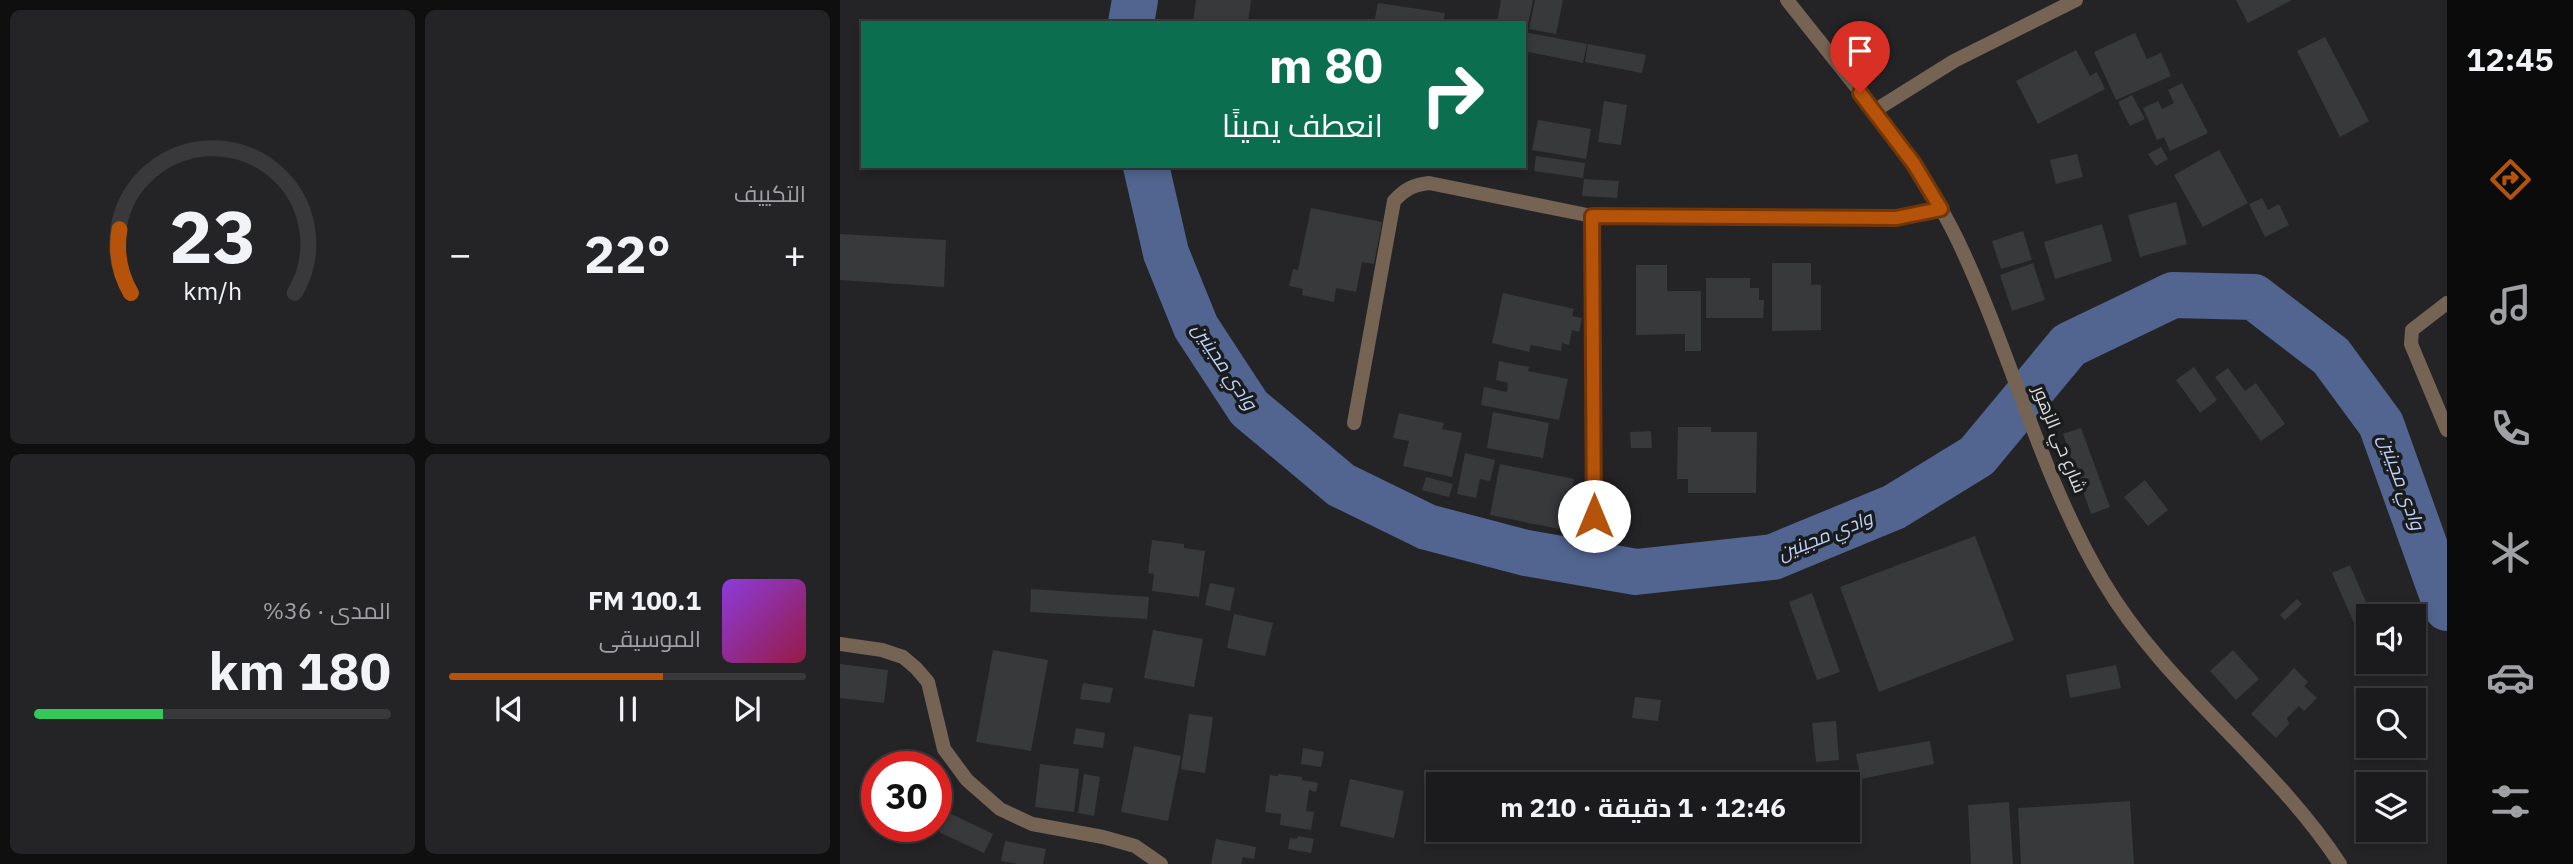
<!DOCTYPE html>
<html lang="ar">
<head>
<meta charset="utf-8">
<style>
  body { margin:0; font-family:"IBM Plex Sans",Cairo,sans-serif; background:#242426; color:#f1f3f6; direction:rtl; height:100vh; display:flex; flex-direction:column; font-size:26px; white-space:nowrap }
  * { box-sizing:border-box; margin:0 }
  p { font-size:23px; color:#a0a1a4 }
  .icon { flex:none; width:38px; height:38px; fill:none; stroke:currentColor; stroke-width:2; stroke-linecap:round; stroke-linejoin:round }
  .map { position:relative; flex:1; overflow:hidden; direction:ltr }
  .side { display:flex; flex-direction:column; gap:10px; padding:10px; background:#0f0f10; width:840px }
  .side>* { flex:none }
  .banner { position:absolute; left:21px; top:21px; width:665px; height:147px; border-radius:0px; box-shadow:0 4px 10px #0003,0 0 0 2px #39393b; direction:rtl; background:#0b6e4f; color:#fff; overflow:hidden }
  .fabs { position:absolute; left:1516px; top:604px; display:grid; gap:14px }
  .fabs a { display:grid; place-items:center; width:70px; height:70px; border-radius:0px; background:#1b1b1d; box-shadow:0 4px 10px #0003,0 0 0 2px #39393b; font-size:35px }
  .speed { position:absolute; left:21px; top:751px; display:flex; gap:14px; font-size:35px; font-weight:700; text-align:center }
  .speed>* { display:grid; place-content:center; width:91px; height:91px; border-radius:50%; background:#1b1b1d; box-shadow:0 4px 10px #0003,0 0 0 2px #39393b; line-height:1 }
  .speed .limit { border:10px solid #d22; background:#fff; color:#111 }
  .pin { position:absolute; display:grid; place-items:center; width:60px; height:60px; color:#fff; margin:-72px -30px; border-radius:50% 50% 50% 0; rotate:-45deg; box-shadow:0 0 7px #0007 }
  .pin .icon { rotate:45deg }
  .me { position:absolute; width:77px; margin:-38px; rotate:0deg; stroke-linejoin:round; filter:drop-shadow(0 0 5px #0008) }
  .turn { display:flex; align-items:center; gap:24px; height:147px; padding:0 28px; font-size:32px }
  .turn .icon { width:91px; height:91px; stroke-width:2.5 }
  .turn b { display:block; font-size:49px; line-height:60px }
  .big { font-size:52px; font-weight:700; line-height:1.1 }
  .side .tile { flex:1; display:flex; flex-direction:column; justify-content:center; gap:10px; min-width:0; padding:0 24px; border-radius:10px; background:#242426 }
  .side .dial { align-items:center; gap:0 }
  .dial svg { height:182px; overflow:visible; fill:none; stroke:#39393b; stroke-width:7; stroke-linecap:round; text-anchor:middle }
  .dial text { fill:#f1f3f6; stroke:none }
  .song { display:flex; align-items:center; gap:21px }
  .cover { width:84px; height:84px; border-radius:10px; background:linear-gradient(135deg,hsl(270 70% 55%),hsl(340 70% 35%)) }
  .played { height:7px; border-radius:4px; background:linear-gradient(90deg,#b45309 60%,#39393b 60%) }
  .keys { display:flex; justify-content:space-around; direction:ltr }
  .heat { display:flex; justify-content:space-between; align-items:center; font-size:38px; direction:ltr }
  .charge { height:10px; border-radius:5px; background:linear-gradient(90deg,#34c759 36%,#39393b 0) }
  .side .tiles { flex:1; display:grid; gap:10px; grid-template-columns:repeat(2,1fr) }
  .trip { position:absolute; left:586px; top:772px; width:434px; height:70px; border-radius:0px; background:#1b1b1d; box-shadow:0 4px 10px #0003,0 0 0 2px #39393b; font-weight:700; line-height:70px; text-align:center; direction:rtl }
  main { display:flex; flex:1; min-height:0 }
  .tab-bar { display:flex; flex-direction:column; width:126px; justify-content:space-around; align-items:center; background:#0b0b0c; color:#a0a1a4 }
  .tab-bar .icon { width:49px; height:49px }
  .tab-bar .current { color:#b45309 }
  .tab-bar b { font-size:32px; color:#f1f3f6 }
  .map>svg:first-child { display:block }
</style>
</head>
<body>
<main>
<nav class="tab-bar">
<b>12:45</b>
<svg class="icon current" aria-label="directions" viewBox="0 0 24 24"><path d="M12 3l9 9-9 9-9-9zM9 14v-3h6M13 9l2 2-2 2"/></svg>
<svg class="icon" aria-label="music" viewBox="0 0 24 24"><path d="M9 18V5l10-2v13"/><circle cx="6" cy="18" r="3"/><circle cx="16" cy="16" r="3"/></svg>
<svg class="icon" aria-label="phone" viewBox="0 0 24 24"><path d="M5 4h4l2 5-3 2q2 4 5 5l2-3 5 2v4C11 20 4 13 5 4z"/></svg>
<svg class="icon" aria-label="climate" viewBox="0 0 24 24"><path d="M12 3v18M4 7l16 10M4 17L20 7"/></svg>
<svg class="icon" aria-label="car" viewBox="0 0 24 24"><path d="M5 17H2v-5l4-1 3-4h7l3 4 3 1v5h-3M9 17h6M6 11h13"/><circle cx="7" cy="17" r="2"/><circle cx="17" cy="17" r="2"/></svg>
<svg class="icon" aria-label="filters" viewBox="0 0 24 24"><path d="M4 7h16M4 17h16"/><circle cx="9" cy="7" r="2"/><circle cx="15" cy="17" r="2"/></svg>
</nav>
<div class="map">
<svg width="1607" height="864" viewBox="0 0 1607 864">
  <rect width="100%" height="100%" fill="#242427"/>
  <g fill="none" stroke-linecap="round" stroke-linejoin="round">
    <!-- river -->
    <path stroke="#516590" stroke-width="46" d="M291,23L295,0
      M306,166L326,253L356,327L409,408L501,485L587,527L686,553L796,572L933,557L1054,507L1137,456L1229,345L1333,295L1414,297L1491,356L1541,424L1607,608"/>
  </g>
  <!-- building -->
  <path fill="#38393b" d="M356,0H411L408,23H353Z
    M661,0H693L687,29H684V23H657Z
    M695,0H723L716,34L689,29Z
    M1396,0H1452L1408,23Z
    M538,3L605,13L603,23H534Z
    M684,32L747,44L743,63L684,51Z
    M1295,33L1307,59L1321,53L1331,76L1276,100L1254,52Z
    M1485,37L1529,121L1500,137L1457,51Z
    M748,44L806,55L802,73L745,62Z
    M1236,50L1250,76L1257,72L1265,89L1198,124L1176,81Z
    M1342,83L1368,133L1330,151L1324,137L1317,140L1303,108L1318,101L1322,109L1334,103L1328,90Z
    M1292,95L1305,119L1290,126L1278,102Z
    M764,101L787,105L781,145L758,142Z
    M698,120L751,129L746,159L692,150Z
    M1321,147L1328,159L1316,166L1308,154Z
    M1379,150L1408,203L1363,227L1334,175Z
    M1237,154L1243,177L1216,184L1210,160Z
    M696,156L745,163L743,178L694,171Z
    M744,179L779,181L777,198L742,196Z
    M1422,198L1428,210L1439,204L1449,225L1425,237L1409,204Z
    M1336,202L1347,244L1300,257L1288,215Z
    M471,208L542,222L534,264L522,262L516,292L496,288L494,302L462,295L463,289L449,286L453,269L458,270Z
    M1262,224L1272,261L1215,279L1204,242Z
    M1183,231L1192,260L1161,269L1152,241Z
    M0,234L106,240L104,287L0,280Z
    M932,263H971V285H981V330L932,331Z
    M1193,263L1205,300L1172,311L1160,275Z
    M796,265H827V291H861V351H845V334L796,335Z
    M866,278H910V288H919V300H924L923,318H866Z
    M663,293L734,309L732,316L742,318L739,332L732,330L729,345L722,343L721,351L691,345L689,352L652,343Z
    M659,361L689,367L688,371L728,379L719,420L641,405L644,387L667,392L668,383L656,380Z
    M1354,367L1377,400L1360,413L1336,380Z
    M1388,368L1405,391L1416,383L1445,424L1421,441L1375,377Z
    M653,412L709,423L703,458L647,448Z
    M559,413L604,423L602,429L622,433L612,477L563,466L569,441L553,438Z
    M838,427H871V432H917L916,493H848V479H837Z
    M1241,428L1270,507L1251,514L1223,434Z
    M811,431L812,448H791L790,432Z
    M625,453L655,460L650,481L640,479L636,498L617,494Z
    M660,464L734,479L724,530L650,515Z
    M586,477L613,484L609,497L582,490Z
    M1305,480L1328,510L1308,526L1284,497Z
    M1135,536L1174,640L1039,692L1000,587Z
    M312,540L344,544V548L365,551L359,597L312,591L314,574L308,573Z
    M1510,565L1532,616H1528V626L1517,630L1492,573Z
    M370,583L395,588L390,611L365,605Z
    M191,589L309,597L307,619L190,612Z
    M972,593L1000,672L977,680L949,602Z
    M1457,599L1462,604L1445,620L1440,615Z
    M394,614L433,623L425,656L387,648Z
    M313,630L363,639L354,687L304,678Z
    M153,650L208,660L191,751L136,742Z
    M1393,650L1419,679L1396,700L1370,671Z
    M0,664L48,670L44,703L0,698Z
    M1276,665L1281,688L1230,698L1226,675Z
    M1454,668L1468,682L1464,686L1477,698L1464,711L1459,706L1447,718L1449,724L1436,738L1411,714Z
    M243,683L273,688L270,703L240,699Z
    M795,697L821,700L818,721L792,718Z
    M349,714L373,717L365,773L341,769Z
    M996,721L999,760L976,762L972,723Z
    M236,728L265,733L263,748L233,744Z
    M1090,741L1094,764L1021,779L1016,754Z
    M294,746L341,756L328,821L281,812Z
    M463,748L484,752L481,767L461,764Z
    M200,764L239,769L234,812L195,807Z
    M244,774L260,777L254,816L238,813Z
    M438,774L462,777V780L478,783L476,792L469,790L466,811L474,812L471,830L440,825L441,814L425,812L430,775L438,776Z
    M510,779L564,791L554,838L500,826Z
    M1290,801L1294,864H1181L1178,808Z
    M1169,802L1173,864H1131L1128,805Z
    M109,813L153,834L144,853L99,832Z
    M458,836L474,839L471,853L448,849L450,838L457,839Z
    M376,839L416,847L414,859L403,857L401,864H371Z
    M165,841L206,849L203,864H178L161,861Z"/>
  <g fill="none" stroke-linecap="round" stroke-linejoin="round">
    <!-- minor -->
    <path stroke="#756454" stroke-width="14" d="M1034,111L1114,61L1236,0
      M752,216L754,515
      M1607,303L1572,330L1571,344L1607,430
      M514,423L554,201C565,189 573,185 589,183L752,216L1056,218L1101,209
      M0,644L42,650L63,657L76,668L88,682L104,749L127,780L160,809L192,824L263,837L295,846L321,864"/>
    <!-- tertiary -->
    <path stroke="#756454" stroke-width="14" d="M947,0C1007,77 1075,152 1118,241C1171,352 1200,475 1263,581C1326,688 1433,761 1500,864"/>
  </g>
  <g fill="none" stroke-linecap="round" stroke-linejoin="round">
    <defs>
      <path id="route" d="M754,516L752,216L1056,218L1101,209L1074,164L1020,93"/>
    </defs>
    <!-- route casing -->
    <use href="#route" stroke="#753606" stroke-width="18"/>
    <!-- route -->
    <use href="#route" stroke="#b45309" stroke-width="12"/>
  </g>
  <g text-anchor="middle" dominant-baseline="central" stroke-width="7" stroke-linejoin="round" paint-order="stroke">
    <!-- street labels -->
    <g font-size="18" fill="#dcdcde" stroke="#1a1b1d">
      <text transform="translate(1220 439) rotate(68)">شارع حي الزهور</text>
    </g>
    <!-- water labels -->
    <g font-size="19" font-style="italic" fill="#bfd3fc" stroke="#1a1b1d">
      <text transform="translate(385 366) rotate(56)">وادي مجينين</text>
      <text transform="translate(1562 482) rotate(70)">وادي مجينين</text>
      <text transform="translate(985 535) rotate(-22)">وادي مجينين</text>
    </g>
  </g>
</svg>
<div class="fabs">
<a><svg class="icon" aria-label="sound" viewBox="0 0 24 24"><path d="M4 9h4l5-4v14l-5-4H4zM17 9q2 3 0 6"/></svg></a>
<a><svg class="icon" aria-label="search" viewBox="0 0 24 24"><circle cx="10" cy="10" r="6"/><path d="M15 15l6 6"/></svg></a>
<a><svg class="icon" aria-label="layers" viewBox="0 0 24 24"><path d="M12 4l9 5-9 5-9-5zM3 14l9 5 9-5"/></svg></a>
</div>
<div class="speed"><div class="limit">30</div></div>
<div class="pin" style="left:1020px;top:93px;background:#d93025"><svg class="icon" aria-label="arrive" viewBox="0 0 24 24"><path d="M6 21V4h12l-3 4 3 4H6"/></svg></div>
<svg class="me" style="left:754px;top:516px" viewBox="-20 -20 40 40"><circle r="19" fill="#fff"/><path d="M0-13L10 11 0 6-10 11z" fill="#b45309"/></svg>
<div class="trip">12:46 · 1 دقيقة · 210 m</div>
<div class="banner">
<div class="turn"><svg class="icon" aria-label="right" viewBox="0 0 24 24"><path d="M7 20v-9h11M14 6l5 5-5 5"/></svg><div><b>80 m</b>انعطف يمينًا</div></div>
</div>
</div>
<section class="side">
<div class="tiles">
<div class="tile"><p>التكييف</p>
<div class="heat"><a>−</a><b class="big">22°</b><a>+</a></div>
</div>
<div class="tile dial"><svg viewBox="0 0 100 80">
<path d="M14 69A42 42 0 1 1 86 69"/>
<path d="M14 69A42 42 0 0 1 9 41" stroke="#b45309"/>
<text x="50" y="56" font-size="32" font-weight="700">23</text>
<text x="50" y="72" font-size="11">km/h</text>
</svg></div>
<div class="tile">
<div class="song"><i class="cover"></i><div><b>100.1 FM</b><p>الموسيقى</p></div></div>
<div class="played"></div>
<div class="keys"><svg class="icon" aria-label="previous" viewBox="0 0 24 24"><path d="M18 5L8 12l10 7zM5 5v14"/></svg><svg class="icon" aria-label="pause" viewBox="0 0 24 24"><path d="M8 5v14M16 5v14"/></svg><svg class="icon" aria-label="next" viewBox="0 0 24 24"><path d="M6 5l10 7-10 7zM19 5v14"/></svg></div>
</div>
<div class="tile"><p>المدى · 36%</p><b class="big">180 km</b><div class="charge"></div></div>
</div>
</section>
</main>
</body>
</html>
